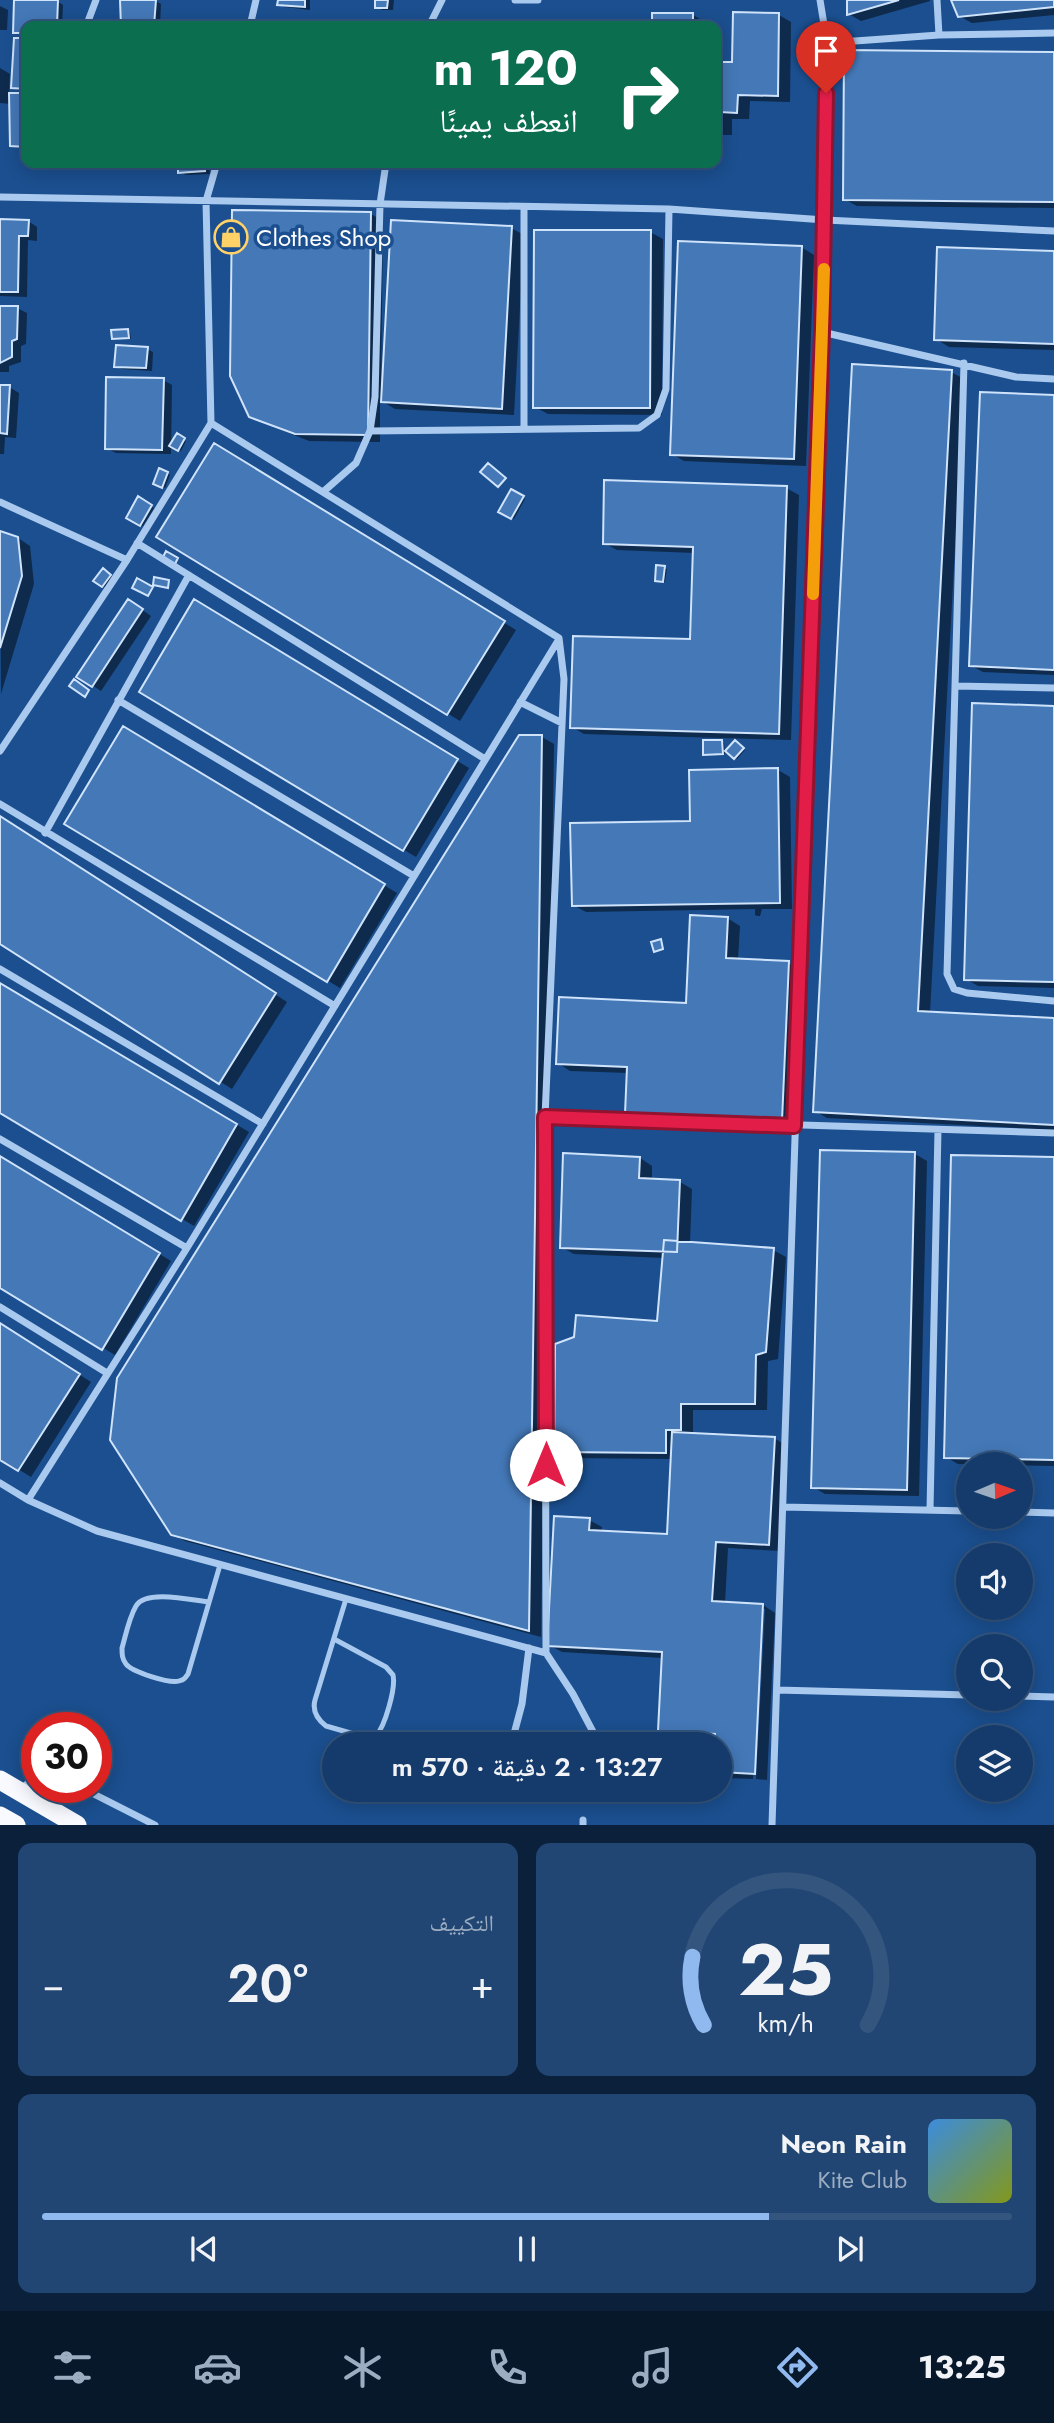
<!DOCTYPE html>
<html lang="ar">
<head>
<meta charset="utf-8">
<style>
  body { margin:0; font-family:Jost,"Noto Naskh Arabic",sans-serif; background:#214673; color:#f1f3f6; direction:rtl; height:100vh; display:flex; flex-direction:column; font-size:26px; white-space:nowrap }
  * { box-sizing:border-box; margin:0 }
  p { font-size:23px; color:#9dadc1 }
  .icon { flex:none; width:38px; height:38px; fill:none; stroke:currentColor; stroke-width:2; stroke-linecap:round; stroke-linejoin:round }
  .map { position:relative; height:1825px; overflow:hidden; direction:ltr }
  .side { display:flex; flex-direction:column; gap:18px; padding:18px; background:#0b203b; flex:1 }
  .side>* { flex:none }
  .hud { position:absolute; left:21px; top:21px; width:700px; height:147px; border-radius:14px; box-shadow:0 4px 18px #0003,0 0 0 2px #33557e; direction:rtl; background:#0b6e4f; color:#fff; overflow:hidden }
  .needle { width:46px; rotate:88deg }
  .controls { position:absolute; left:956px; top:1452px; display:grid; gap:14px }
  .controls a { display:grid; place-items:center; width:77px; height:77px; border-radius:50%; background:#143b6b; box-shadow:0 4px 18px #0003,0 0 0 2px #33557e; font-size:35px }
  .speed { position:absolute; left:21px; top:1712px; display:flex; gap:14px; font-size:35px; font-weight:700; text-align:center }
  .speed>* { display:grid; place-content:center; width:91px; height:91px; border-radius:50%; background:#143b6b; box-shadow:0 4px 18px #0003,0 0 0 2px #33557e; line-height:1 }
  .speed .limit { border:10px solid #d22; background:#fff; color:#111 }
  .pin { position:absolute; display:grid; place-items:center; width:60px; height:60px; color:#fff; margin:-72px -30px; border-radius:50% 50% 50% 0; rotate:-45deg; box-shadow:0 0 7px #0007 }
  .pin .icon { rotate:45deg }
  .me { position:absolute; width:77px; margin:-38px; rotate:0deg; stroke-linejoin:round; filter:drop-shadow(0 0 5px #0008) }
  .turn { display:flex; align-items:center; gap:24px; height:147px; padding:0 28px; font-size:32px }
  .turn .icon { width:91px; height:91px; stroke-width:2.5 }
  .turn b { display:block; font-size:49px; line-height:60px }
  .big { font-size:52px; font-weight:600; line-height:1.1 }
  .side .tile { flex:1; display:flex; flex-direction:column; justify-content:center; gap:10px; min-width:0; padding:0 24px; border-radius:14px; background:#214673 }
  .side .dial { align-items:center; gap:0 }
  .dial svg { height:182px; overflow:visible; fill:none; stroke:#33557e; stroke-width:7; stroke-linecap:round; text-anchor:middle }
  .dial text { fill:#f1f3f6; stroke:none }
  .song { display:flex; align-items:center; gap:21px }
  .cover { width:84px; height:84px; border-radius:10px; background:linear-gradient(135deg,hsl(210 70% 55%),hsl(70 70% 35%)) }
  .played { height:7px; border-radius:4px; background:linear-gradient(90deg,#90b9f0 75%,#33557e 75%) }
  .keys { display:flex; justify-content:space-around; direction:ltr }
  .heat { display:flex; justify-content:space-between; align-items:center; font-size:38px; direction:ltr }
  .side .tiles { flex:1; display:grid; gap:18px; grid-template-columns:1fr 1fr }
  .tile:last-child { grid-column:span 2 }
  .trip { position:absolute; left:322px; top:1732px; width:410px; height:70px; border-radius:35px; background:#143b6b; box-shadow:0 4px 18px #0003,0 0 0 2px #33557e; font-weight:600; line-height:70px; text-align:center; direction:rtl }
  .dock { display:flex; height:112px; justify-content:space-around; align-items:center; background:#08182b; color:#9dadc1 }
  .dock .icon { width:49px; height:49px }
  .dock .active { color:#90b9f0 }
  .dock b { font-size:32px; color:#f1f3f6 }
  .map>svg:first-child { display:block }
</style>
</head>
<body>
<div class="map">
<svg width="1054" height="1825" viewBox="0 0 1054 1825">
  <rect width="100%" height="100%" fill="#1b4f8f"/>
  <!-- shadow -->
  <path fill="#0007" d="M16,0L57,1L63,5L62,26H26V35H21L15,32Z
    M122,0L156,1L161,4L160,26H123Z
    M280,0H310V10L285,7L279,4Z
    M374,0H394L393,10H382L377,7V0Z
    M849,0H930V1L861,21L849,14Z
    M953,0H1054V15L972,23L959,16Z
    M0,6L8,10L7,30H0Z
    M654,14L693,15L705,22V26H654Z
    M779,15L791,22L790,102L750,101L749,119H732V135H718L716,134V64H734Z
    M16,40H26V151L12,145L11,104L0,103V68L10,74L9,95L26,94L13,87Z
    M1054,54V208L857,206L844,199Z
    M180,163H209L210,174L186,175L180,172Z
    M371,214L383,221L381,389H384L511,228L524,235L514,415L395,409L380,400V442L309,441L264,423L251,416Z
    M0,221H28L37,227V241L28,240L27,297L0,296Z
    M650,232L663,239L662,415L548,414L535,407Z
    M801,247L814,255L806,466L684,461L672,454Z
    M1054,252V350L949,347L936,339Z
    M0,307L17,308L27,313L26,344L21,346V362L9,366V372H0Z
    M128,331L130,332L131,339L114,338Z
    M147,349L153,352L152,371L122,369L116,366Z
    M951,372L964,379L930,1013L1054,1020V1130L827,1118L815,1111Z
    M163,380L172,385L171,454L116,453L106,448Z
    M0,387H9L19,393L16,438L5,437L4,454H0Z
    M1054,397V675L983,672L970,665Z
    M178,436L186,441L181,451L172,445Z
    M214,445L516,630L460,721L158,536Z
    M160,470L170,475L165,488L155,483Z
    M786,488L799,495L791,740L584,734L572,727L692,641L695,553L617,550L604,543Z
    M512,491L525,499L514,519L500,511Z
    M139,499L154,508L143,526L128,517Z
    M0,533L18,538L30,546L34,584L1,694Z
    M664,568L667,569L665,582L659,581Z
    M103,570L113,577L105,587L96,580Z
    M195,602L469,768L416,857L141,691Z
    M138,607L151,616L101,691L92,685Z
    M1054,707V988L978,986L966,979Z
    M123,728L397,893L340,988L66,823Z
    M542,737L554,744L541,1637L185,1541L172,1534Z
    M722,741L724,743L725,754H705Z
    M738,743L745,750L737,759L735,758Z
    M778,770L790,777L792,909H762L760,916H757L755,915V909L586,912L573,905L691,823Z
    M0,817L287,1002L232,1089L0,942Z
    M727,918L740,926L738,960L788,963L801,970L794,1127L640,1120L627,1113L629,1073L570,1071L558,1063L688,1004Z
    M0,984L249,1132L194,1226L0,1111Z
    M822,1151L915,1154L927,1161L919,1496L825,1494L813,1487Z
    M0,1157L171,1261L115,1355L0,1286Z
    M640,1158L652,1166V1181L680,1182L692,1189L690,1243L773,1250L786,1257L778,1359L768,1361L767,1410H693V1434L774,1438L787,1446L782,1551L728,1548L725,1604L763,1605L775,1613L767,1780L756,1779L765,1609H761L753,1779L727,1778L719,1773V1745L716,1739L672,1737L660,1730L663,1658L562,1652L549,1645L589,1520L602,1527L601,1532L669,1535L673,1459L569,1458L556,1451L659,1323L664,1258L574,1254L561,1247Z
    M1054,1159V1466L958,1464L946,1457Z
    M0,1324L91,1382L31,1477L0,1458Z"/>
  <!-- building -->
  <path fill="#4478b7" stroke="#cfe3fa" stroke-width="2" d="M14,0H58L57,26H26V33H13Z
    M120,0H156L154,26H121Z
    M278,0H305V7L277,5Z
    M375,0H388L387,8H375Z
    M847,0H899L847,15Z
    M951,0H1054V7L958,17Z
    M733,12L779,13L778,96L738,95L737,113L720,112V128H716V62H732Z
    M652,13H693V26H652Z
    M14,38H26V89L11,88Z
    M844,50L1054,52V202L843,200Z
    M9,93H26V147L10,146Z
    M178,163H204L205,171L178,173Z
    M232,210L371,212L368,435L295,434L249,417L230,376Z
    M0,219L29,220L28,236H19L18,292H0Z
    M391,220L512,226L502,409L381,402Z
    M534,230H651L650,408H533Z
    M678,241L802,246L794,459L670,455Z
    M937,247L1054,251V344L934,340Z
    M0,306H18L17,339L12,341V357L0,363Z
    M128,329L129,338L112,339L111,330Z
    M116,345L148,347L146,368L114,367Z
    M852,364L952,370L918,1011L1054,1018V1125L813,1112Z
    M106,377L164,378L162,450L105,449Z
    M0,385H10L7,434L0,433Z
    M980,392L1054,395V670L969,666Z
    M177,433L185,438L178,451L169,446Z
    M214,443L505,621L447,715L156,537Z
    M488,463L506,478L498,487L480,472Z
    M159,468L168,472L162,488L153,484Z
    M604,480L787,486L779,734L570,728L573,636L690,639L693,547L603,544Z
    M511,489L524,496L511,519L498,512Z
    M138,496L152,505L140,526L126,518Z
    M0,531L18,537L22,576L0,648Z
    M166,551L178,558L175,564L163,557Z
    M656,565L665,566L663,582L655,581Z
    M103,568L111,575L102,587L93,581Z
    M154,577L169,580L168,588L153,585Z
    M137,578L153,587L148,596L132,588Z
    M128,599L143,609L92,687L76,677Z
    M194,599L458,759L403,851L139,692Z
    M74,679L89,690L85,697L69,686Z
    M972,703L1054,706V982L964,980Z
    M123,726L385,884L327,982L64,824Z
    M519,735H542L529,1631L171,1535L110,1440L117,1378Z
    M703,740H722L723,754L703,755Z
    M735,740L744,748L734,759L725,751Z
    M778,768L780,903L572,906L570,823L690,821L689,770Z
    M0,816L276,993L219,1084L0,944Z
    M690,915L728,917L726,958L789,961L782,1121L625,1114L627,1067L556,1064L559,997L686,1003Z
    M661,939L663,949L654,952L651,942Z
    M0,983L237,1124L181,1221L0,1113Z
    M820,1150L915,1152L907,1490L811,1488Z
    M563,1153L640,1157L639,1178L680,1180L677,1252L560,1248Z
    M951,1155L1054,1157V1460L944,1458Z
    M0,1156L160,1253L102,1350L0,1288Z
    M664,1240L774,1248L766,1352L756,1355L755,1404H681V1430H666V1453L554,1452L555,1344L574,1337L576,1315L657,1321Z
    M0,1323L80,1374L18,1471L0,1460Z
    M672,1432L775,1437L769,1545L716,1542L712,1601L763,1604L755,1774L719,1772V1745H714L715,1734L658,1731L662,1652L547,1646L554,1516L590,1518L589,1530L667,1534Z"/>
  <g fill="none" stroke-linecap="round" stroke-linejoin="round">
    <!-- service -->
    <path stroke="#a9c9ee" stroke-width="5" d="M209,1602C192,1600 145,1589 136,1606C129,1618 126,1634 122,1648C122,1654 122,1659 126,1664C132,1672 170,1684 179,1681C185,1679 185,1678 188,1674L220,1565
      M334,1639L386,1667L393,1675C396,1688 385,1726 376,1736L368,1738L326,1726C317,1719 312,1711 315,1700L346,1599"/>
    <!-- minor -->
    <path stroke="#a9c9ee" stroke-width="7" d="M515,0H538
      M937,0L939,35
      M87,24L96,0
      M250,26L256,0
      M429,26L442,0
      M827,43L939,35L1054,33
      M0,197L669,209L825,220L1054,231
      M822,332L1016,377L1054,379
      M964,363L947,974L954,989L967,993L1054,1001
      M211,423L559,638L564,679L545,1117L546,1653L573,1694L600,1745
      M524,429V207
      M370,431L639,428L657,415L666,389L669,209
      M323,492L356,463L370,431L375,397L380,204L386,163
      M0,502L127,560
      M137,543L485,759
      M956,686L1054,688
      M118,700L414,876
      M520,702L562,723
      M0,751L127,560L211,423L206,201L217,163
      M0,804L335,1006
      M45,833L189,575
      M0,969L263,1124
      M545,1117L1054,1133
      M0,1139L187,1248
      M0,1307L107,1373
      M0,1483L28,1500L187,1248L559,639
      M28,1500L97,1531L546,1653
      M783,1507L968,1511
      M930,1510L938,1130
      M1020,1512L1054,1513
      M777,1690L968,1695
      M1020,1696L1054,1697
      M511,1745L522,1704L529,1648
      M80,1787L155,1825
      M19,1791L28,1783L37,1778
      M583,1820V1825
      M772,1825L822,332L827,43L820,0"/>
    <!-- trunk -->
    <path stroke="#f8faff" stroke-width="19" d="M0,1780L77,1825
      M0,1816L16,1825"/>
  </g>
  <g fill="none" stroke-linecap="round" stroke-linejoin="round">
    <defs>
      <path id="route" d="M546,1465L545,1117L794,1126L822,332L826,93"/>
    </defs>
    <!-- route casing -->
    <use href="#route" stroke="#92132f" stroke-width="18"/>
    <!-- route -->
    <use href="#route" stroke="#e11d48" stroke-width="12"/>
    <!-- slow -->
    <path stroke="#f59e0b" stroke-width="12" d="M813,594L824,269"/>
  </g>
  <!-- icons -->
  <defs>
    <symbol id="shop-ring" viewBox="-11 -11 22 22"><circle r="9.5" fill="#1b4f8f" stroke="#ffd166" stroke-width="1.5"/><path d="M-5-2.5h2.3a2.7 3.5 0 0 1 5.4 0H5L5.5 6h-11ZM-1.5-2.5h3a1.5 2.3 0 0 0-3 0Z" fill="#ffd166"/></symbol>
  </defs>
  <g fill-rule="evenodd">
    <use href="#shop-ring" x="212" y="218" width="38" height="38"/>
  </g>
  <g text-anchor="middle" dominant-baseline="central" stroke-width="7" stroke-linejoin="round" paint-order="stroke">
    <!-- poi labels -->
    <g font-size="24" fill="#fff" stroke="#1b4f8f" text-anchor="start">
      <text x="256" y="237">Clothes Shop</text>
    </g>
  </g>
</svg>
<div class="controls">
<a><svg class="needle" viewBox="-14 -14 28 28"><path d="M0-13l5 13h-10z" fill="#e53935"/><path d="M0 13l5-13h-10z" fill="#9dadc1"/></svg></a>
<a><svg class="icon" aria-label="sound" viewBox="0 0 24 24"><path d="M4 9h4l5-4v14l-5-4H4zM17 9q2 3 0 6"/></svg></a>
<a><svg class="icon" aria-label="search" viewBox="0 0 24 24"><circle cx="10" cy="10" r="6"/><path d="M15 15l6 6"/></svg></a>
<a><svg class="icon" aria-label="layers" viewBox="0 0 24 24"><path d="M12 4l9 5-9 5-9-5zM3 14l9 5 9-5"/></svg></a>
</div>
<div class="speed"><div class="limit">30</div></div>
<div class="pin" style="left:826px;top:93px;background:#d93025"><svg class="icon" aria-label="arrive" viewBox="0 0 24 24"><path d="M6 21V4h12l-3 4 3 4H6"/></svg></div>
<svg class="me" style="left:546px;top:1465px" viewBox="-20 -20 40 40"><circle r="19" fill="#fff"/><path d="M0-13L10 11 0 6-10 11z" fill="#e11d48"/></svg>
<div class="trip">13:27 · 2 دقيقة · 570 m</div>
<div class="hud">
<div class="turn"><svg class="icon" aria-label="right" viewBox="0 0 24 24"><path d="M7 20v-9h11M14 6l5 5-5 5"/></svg><div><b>120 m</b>انعطف يمينًا</div></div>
</div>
</div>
<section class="side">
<div class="tiles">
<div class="tile dial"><svg viewBox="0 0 100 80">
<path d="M14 69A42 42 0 1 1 86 69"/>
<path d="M14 69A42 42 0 0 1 9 39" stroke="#90b9f0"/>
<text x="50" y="56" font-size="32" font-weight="700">25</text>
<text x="50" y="72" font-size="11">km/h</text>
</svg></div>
<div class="tile"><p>التكييف</p>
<div class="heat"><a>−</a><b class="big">20°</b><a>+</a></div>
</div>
<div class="tile">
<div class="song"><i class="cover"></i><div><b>Neon Rain</b><p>Kite Club</p></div></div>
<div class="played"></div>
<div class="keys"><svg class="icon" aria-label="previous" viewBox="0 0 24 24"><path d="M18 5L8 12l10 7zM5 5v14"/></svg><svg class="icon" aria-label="pause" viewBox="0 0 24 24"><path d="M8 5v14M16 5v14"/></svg><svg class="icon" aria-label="next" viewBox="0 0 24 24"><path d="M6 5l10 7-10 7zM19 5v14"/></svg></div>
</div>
</div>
</section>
<nav class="dock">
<b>13:25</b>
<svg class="icon active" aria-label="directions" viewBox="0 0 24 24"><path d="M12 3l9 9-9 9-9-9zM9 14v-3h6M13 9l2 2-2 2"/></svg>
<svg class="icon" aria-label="music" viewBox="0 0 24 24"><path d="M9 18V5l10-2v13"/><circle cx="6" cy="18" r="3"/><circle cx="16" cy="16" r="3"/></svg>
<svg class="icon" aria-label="phone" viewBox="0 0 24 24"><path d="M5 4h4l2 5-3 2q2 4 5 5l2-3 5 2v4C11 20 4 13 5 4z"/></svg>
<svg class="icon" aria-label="climate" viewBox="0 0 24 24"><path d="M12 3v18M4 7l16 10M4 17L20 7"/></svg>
<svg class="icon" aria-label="car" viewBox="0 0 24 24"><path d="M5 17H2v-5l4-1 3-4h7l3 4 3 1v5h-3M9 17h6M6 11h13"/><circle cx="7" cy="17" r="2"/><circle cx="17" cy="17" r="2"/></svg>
<svg class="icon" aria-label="filters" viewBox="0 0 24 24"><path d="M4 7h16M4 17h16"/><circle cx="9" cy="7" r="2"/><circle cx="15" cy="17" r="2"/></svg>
</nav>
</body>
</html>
